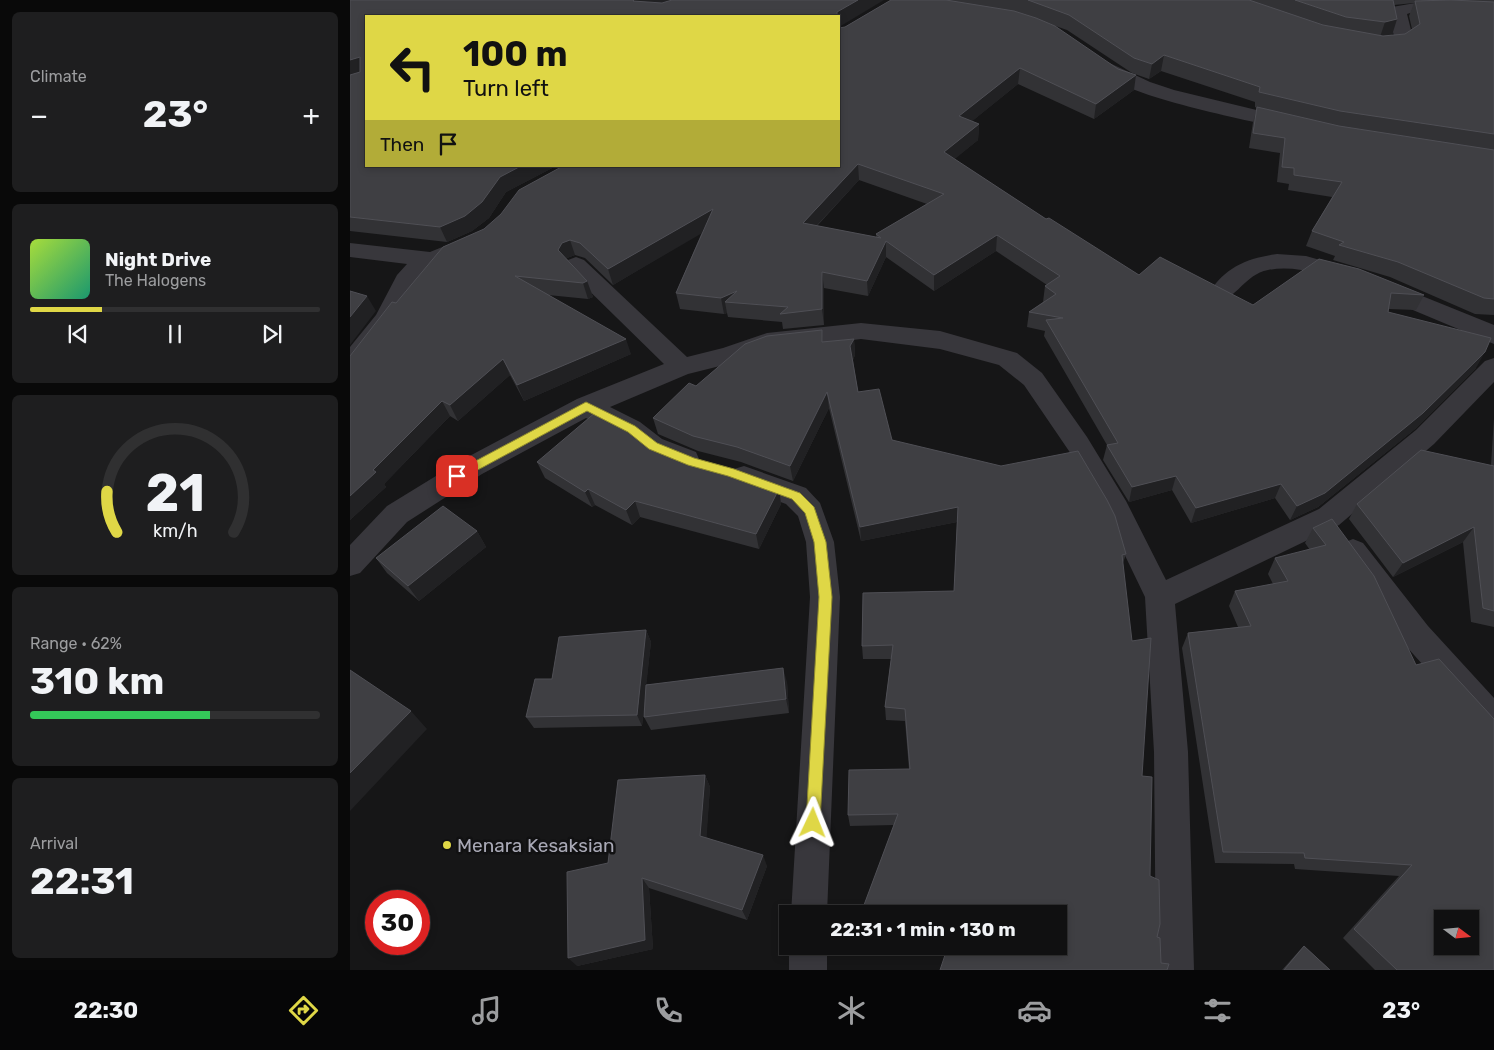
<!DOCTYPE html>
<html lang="en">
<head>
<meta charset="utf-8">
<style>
  body { margin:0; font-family:Rubik,sans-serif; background:#1e1e1f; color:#f1f3f6; height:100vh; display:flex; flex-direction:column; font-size:19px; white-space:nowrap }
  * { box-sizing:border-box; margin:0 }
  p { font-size:16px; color:#9c9d9f }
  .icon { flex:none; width:28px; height:28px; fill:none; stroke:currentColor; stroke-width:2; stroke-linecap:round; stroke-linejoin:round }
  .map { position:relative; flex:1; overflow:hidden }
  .side { display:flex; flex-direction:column; gap:12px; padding:12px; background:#090909; width:350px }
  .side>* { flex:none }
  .top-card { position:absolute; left:15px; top:15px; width:475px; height:152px; border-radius:0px; box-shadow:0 2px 8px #0003,0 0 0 1px #303031; background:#dfd746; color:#111; overflow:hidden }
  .needle { width:32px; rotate:106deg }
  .fabs { position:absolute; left:1084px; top:910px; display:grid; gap:10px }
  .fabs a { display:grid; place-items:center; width:45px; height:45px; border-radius:0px; background:#101011; box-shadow:0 2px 8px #0003,0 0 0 1px #303031; font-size:25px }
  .speed { position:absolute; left:15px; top:890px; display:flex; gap:10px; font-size:25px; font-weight:700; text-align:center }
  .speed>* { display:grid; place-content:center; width:65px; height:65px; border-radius:50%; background:#101011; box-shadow:0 2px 8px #0003,0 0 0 1px #303031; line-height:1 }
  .speed .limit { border:8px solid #d22; background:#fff; color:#111 }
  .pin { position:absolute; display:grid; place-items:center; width:42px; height:42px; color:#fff; margin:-21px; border-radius:10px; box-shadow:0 2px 8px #0006 }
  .me { position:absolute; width:55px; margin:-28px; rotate:2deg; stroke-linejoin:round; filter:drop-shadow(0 0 4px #0008) }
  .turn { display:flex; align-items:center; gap:18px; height:105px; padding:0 15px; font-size:22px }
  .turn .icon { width:65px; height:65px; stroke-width:2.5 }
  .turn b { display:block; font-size:35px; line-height:42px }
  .then { display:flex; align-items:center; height:48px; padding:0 15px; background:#0003; gap:10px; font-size:19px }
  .big { font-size:38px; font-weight:700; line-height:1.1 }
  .side .tile { flex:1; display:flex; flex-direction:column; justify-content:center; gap:8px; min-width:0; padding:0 18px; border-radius:8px; background:#1e1e1f }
  .side .dial { align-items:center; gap:0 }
  .dial svg { height:130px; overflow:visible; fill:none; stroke:#303031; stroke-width:7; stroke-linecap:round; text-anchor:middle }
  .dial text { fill:#f1f3f6; stroke:none }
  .song { display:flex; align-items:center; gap:15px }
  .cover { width:60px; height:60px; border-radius:8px; background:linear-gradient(135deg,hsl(80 70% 55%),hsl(160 70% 35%)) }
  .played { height:5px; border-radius:2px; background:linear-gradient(90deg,#dfd746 25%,#303031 25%) }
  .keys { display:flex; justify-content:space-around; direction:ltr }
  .heat { display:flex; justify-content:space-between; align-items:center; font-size:28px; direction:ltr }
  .charge { height:8px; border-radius:4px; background:linear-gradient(90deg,#34c759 62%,#303031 0) }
  .trip { position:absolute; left:429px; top:905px; width:288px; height:50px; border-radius:0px; background:#101011; box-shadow:0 2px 8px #0003,0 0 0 1px #303031; font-weight:700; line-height:50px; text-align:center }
  .dock { display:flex; height:80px; justify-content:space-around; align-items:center; background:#060607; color:#9c9d9f }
  .dock .icon { width:35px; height:35px }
  .dock .on { color:#dfd746 }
  .dock b { font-size:22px; color:#f1f3f6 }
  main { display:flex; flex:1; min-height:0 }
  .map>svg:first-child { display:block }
</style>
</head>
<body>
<main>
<section class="side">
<div class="tile"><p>Climate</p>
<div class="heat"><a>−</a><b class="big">23°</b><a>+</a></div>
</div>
<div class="tile">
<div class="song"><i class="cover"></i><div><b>Night Drive</b><p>The Halogens</p></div></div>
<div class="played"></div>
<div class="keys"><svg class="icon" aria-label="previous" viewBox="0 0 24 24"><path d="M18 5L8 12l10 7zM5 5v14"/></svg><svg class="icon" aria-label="pause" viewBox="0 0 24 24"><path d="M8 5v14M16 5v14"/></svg><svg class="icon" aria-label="next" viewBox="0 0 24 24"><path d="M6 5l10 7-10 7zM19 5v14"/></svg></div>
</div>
<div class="tile dial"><svg viewBox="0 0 100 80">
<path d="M14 69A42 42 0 1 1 86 69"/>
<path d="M14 69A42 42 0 0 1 8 44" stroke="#dfd746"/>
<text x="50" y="56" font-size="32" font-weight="700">21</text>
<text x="50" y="72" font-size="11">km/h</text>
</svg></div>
<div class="tile"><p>Range · 62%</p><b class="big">310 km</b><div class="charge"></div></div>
<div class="tile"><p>Arrival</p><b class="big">22:31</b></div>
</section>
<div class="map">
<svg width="1144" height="970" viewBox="0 0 1144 970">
  <rect width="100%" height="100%" fill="#161617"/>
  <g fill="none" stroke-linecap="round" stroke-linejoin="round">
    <!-- minor -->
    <path fill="#38373c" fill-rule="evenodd" d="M1071,2L1120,7L1144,6V16C1116,19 1088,11 1060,13L1057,14L1063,38C1053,53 1031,51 1016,47L1013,43L1016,39H1037L1044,36C1042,27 1036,15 1042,7Z
      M751,59L800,82L824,90L948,120L951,124L948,128L941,130C902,121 762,95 742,65L744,61Z
      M117,237L125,239L128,244L125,249L77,271L68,279L44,325L9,370L0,373V347L26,315L47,275L57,264L0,257V243L80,252Z
      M927,254L956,256L1005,270L1009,275L1005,280C992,284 981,277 968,274C952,269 934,267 918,270C892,275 885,305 863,299L859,293C875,267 898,258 927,254Z
      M226,257L234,260L337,357L373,348L417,333L511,323L590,331L667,353L692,373L737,437L776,501L816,580L969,509L1066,430L1135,361L1144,358V382L1084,444L989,525L825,604L838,752L844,970H806L804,752L795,597L755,514L719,451L674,385L649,365L590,349L511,339L419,350L386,362L338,374L260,407L290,422L312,439L346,452L349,459L346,466C319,475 292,449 271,436C260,429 248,424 236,418L132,474L57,522L10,573L0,576V545L37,506L112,460L227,399L314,364L218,270L215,265L218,260Z
      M1035,281L1144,325V344L1027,295L1023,289L1027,283Z
      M394,466L456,488L470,503L484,542L490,597L477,914H441L460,597L456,542L448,516L436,504L384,485L380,477L384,469Z
      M1003,539L1013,543L1078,626L1144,698V736L1133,732L1056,646L993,559L989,551L993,543Z
      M439,946H477V970H439Z"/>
  </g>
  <!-- wall -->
  <path fill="#323235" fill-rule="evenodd" d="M0,0L16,166H206L156,192L139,218L122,231L97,242L0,231Z
    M541,0H1144V315L1125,314L1040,277L983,260L985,256L956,246L962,231L982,197L938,190L939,184L927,182L930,153L899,148L903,122L907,108L905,107V102L811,71L799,79L782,73L717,30L694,22L784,90L744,119L668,84L622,121L629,124L628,140L604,159L696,219L789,275L903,305L969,259L1074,295L1066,310L1039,309L1038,312L1126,368L1065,429L968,507L940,520L925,498L841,523L822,490L779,502L753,460L757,445L694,336L695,331L677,327L679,312L693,302L695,286L697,285L646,251L584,291L536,257L518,296L474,288V325L433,329L432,322L378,317L377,313L374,314L330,309L326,293L352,232L263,285L235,258L225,255L217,258V259L237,281L243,297L238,299L198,295L281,354L174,401L160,375L108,421L100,416L34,484L36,487L0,520V356L46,303L134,229L495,27ZM1064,3L1059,16L1062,29L1055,34L1042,35L1047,19L1044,5ZM509,180L577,204L526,234V237L467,226Z
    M472,330L473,342L504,339L505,355L503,360L508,392L542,440L776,554L773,563L800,876L807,937L811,963L817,970L708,914H516L514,905L544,825L500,826L498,815L559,769L555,721L536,720L535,707L541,659H513L512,646L604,591L607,522L511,541L479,408L443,481L391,462L348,451L308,434L303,418L346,386Z
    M1144,418V627L1121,622L1113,542L1043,577L999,519L1007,504L1141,465Z
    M288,439L327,455L429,489L431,504L409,549L290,517L282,525L245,505L242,507L195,478L187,462Z
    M982,519L1144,970H1025L993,938L1049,876L945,869L944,864L865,863L832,648L838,633L888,627L879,606L885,591L923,584L918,574L925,558L960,550L955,543L963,528Z
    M127,531L136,547L69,601L37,573L26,558Z
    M296,630L301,642L296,684L437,682L439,713L301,730L294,717L295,697L292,726L184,728L176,717L202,679Z
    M355,775L360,787L356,837L417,866L397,920L299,888L303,949L227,966L258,863Z
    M954,946L980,970H932L949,951Z"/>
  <!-- shaded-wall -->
  <path fill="#212123" d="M284,0H324L290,10L283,1Z
    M508,0H534L489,27V16H487V12Z
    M1047,19L1042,35L1030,37L1035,22Z
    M814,55L811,71L799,79L802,64Z
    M10,57L16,71L0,77V60Z
    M670,68L668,84L609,132V116Z
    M786,75L784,90L744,119L746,104Z
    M629,124L628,140L594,168V152Z
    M508,164L509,180L454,239L453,223Z
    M171,166H206L156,192L139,218L122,231L97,242L90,227L150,177Z
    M363,209L366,225L263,285L258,269Z
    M647,235L646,251L584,291V275Z
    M220,240L225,255L217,258L213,266L208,250L212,243Z
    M536,241V257L518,296L517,281Z
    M472,272L474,288V325L472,309Z
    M237,281L243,297L238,299L233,283Z
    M387,291L375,302L377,313L374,314L371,298Z
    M17,296L26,311L0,345V317Z
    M276,339L281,354L174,401L167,385Z
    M504,339L505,355L502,362L500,346Z
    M1135,352L1126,368L1065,429L968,507L940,520L947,506Z
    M153,359L160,375L108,421L100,405Z
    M477,392L479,408L443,481L440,466Z
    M92,401L100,416L34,484L36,487L0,520V496L23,470Z
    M826,476L822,490L779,502L782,487Z
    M931,484L925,498L841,523L846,508Z
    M238,489L245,505L242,507L235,492Z
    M429,489L431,504L409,549L406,534Z
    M285,501L290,517L282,525L276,510Z
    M608,507L607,522L511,541L510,527Z
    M1124,527L1113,542L1043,577L1053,563Z
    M127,531L136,547L69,601L58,586Z
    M296,630L301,642L292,726L287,715Z
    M433,668L437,682L439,713L436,699Z
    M61,711L77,729L0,811V773Z
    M355,775L360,787L356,847L350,836Z
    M413,855L417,866L397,920L392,910Z
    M292,878L299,888L303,949L227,966L218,958Z"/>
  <!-- building -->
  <path fill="#3f3f43" stroke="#4f4f55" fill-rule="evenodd" d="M0,0H284L283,1L312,3L322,0H508L487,12V16H16V166H171L150,177L132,202L115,216L90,227L0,217V75L10,72V57L0,60Z
    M541,0H596L664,11L686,18L705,26L768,69L786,75L746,104L670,68L609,116L629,124L594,152L696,219L699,218L789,275L810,257L903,305L969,259L1009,269L1074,295L1041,293L1038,312L1141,338L1135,352L1073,413L975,493L947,506L931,484L846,508L826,476L782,487L757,445L768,443L696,320L713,318L679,312L706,294L695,286L710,276L647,235L584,275L536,241L517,281L472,272V309L430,314L438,307L375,302L387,291L371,298L326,293L363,209L258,269L230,243L220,240L212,243L208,250L237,281L233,283L165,276L276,339L167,385L153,359L100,405L92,401L23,470L26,472L0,496V356L42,302L46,303L93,247L134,229L151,214L169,190L213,166H489V28L495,27ZM508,164L594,194L526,234L531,238L453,223Z
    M678,0H899L973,25L1033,36L1055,34L1070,24L1065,1L1101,0L1144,2V134L990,111L909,92L910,87L814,55L802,64L784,58L719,15Z
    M945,0H1043L1047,19L1035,22L996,17Z
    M907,107L989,126L1144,150V299L1134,298L1048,262L989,245L994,242L962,231L992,182L944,175V168L932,167L935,138L903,133Z
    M0,291L17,296L0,317Z
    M472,330V342L504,339L500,346L508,392L529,389L542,440L651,466L728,451L757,500L765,516L776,554L772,555L782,641L801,638L792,776L802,777L800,876L809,880L810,924L807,937L810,938L811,963L819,964L817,970H590L598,946H708V914H538L514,905L548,814L498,815L499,770L560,769L555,709L535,707L543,645L512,646L513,593L604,591L608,507L510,527L477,392L440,466L387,447L343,436L303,418L339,383L346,386L395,344L417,336Z
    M246,412L265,421L288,439L327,455L372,467L429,489L406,534L285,501L276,510L238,489L235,492L187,462Z
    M1071,450L1144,466V611L1133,608L1124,527L1053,563L1007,504Z
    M93,506L127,531L58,586L26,558Z
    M982,519L1024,576L1066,665L1089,659L1144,719V970H1047L1004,929L1062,865L955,858L954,853L873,852L838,633L901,626L885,591L938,581L925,558L976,545L963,528ZM1092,919H1120V946H1092Z
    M296,630L287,715L176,717L185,679H202L209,637Z
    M433,668L436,699L294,717L296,685Z
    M0,670L61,711L0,773Z
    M355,775L350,836L413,855L392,910L292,878L295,940L218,958L217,872L258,863L268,780Z
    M954,946L980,970H934Z"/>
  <!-- route -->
  <path fill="#dfd746" stroke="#918c2e" d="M236,402L285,426L307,443L344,458L384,469L450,493L464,507L476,542L482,597L470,823L468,828L463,830L458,828L456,823L469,597L464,542L455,513L442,499L378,476L338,465L299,449L278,432L237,411L111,479H103V473Z"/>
  <!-- markers -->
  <circle fill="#dfd746" stroke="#111112" stroke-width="2" cx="97" cy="845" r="5"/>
  <g text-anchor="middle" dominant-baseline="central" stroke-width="5" stroke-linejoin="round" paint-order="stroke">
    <!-- near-poi labels -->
    <g font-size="19" fill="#a9a9b6" stroke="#111112" text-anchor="start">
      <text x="107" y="845">Menara Kesaksian</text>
    </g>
  </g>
</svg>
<div class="fabs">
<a><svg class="needle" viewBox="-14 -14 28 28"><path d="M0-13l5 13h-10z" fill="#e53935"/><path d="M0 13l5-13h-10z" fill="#9c9d9f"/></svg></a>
</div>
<div class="speed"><div class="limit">30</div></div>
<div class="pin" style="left:107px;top:476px;background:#d93025"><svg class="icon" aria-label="arrive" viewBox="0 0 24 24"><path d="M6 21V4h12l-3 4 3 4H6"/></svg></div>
<svg class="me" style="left:463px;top:823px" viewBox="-20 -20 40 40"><path d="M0-17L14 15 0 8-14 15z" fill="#dfd746" stroke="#fff" stroke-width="4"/></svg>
<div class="trip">22:31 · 1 min · 130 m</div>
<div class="top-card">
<div class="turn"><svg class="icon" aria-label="left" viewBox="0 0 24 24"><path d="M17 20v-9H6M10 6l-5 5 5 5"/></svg><div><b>100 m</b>Turn left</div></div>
<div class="then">Then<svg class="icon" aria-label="arrive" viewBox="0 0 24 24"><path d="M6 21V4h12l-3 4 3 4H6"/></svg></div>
</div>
</div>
</main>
<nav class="dock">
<b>22:30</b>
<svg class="icon on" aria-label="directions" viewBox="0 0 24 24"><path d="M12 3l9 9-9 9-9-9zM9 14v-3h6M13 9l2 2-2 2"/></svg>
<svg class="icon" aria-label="music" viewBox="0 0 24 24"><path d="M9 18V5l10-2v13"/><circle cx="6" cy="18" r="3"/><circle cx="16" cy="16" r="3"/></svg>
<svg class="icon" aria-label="phone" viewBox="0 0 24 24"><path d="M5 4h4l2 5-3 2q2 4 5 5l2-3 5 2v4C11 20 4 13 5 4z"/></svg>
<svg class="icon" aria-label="climate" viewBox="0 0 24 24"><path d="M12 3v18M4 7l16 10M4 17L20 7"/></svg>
<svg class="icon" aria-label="car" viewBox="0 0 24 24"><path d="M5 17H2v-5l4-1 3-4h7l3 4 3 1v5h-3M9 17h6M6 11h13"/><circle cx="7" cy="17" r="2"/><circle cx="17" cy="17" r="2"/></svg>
<svg class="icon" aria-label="filters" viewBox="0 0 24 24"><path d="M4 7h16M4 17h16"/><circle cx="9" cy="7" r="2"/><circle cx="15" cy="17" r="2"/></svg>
<b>23°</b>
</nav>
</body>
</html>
